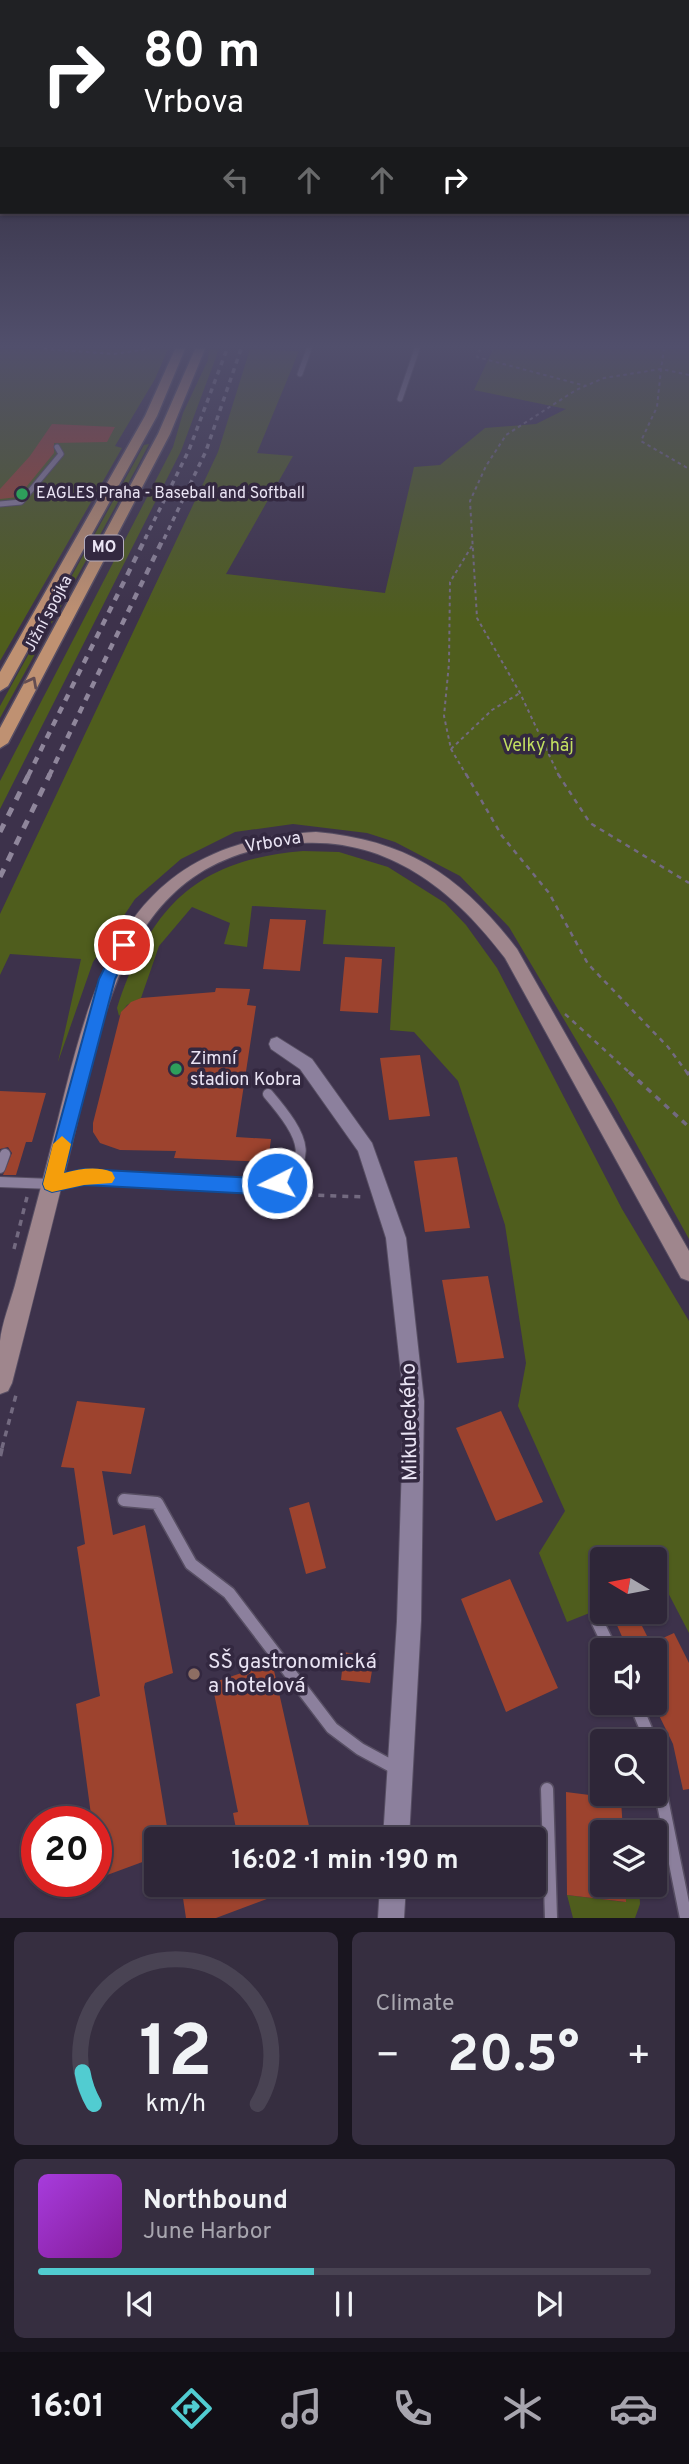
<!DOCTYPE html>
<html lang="en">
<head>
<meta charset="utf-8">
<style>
  body { margin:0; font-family:Overpass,sans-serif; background:#362e40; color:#f1f3f6; height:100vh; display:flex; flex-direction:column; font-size:26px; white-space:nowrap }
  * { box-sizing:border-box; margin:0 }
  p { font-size:23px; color:#a7a5ae }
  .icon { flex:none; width:38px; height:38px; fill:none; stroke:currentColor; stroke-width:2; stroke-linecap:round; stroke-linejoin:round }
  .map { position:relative; height:1918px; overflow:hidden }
  .drawer { display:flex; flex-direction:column; gap:14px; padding:14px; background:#19151f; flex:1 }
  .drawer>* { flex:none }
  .banner { position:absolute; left:0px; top:0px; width:690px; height:214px; box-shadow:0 2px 5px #0004,0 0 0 2px #494353; background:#202124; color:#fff; overflow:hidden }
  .needle { width:46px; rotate:280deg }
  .controls { position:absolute; left:590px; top:1547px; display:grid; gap:14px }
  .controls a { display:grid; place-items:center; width:77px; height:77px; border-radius:7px; background:#2e2638; box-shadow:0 2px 5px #0004,0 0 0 2px #494353; font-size:35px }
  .speed { position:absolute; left:21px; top:1806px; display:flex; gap:14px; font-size:35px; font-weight:700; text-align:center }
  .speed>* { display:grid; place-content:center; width:91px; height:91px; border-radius:50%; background:#2e2638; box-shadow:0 2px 5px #0004,0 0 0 2px #494353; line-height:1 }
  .speed .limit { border:10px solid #d22; background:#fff; color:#111 }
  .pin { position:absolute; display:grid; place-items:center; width:60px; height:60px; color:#fff; margin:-30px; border:4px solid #fff; border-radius:50%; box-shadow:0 2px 7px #0007 }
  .me { position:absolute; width:77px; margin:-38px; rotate:265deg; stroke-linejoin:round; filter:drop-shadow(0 0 5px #0008) }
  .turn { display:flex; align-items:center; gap:24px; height:147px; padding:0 28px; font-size:32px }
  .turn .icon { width:91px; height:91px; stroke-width:2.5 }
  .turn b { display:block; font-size:49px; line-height:60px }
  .lanes { display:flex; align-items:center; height:66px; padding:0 28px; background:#0003; justify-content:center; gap:35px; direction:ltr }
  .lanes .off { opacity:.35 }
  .big { font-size:52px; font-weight:700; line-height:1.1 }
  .drawer .widget { flex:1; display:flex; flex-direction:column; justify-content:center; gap:10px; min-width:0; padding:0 24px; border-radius:10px; background:#362e40 }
  .drawer .dial { align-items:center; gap:0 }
  .dial svg { height:182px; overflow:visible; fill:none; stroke:#494353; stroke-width:7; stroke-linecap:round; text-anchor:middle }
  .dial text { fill:#f1f3f6; stroke:none }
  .song { display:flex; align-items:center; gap:21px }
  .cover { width:84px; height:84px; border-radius:10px; background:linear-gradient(135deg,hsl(280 70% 55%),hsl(290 70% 35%)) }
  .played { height:7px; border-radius:4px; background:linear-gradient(90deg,#51ccd1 45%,#494353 45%) }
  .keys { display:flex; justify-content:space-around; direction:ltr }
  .heat { display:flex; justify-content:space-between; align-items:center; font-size:38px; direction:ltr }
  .drawer .tiles { flex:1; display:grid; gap:14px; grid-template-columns:1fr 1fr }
  .widget:last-child { grid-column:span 2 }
  .trip { position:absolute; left:144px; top:1827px; width:402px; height:70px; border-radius:7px; background:#2e2638; box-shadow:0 2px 5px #0004,0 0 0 2px #494353; font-weight:700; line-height:70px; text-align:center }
  .menu { display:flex; height:112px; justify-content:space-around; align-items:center; background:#120f16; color:#a7a5ae }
  .menu .icon { width:49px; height:49px }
  .menu .current { color:#51ccd1 }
  .menu b { font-size:32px; color:#f1f3f6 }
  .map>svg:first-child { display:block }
</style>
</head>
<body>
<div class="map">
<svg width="689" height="1918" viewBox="0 0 689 1918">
  <rect width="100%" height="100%" fill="#3d324b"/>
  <!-- green -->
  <path fill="#4f5d1d" d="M0,349H168L155,379L115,446L122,448L0,661Z
    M209,349H219L181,451L0,809V781L173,447L183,413L208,360Z
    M250,349L299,351L257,453L293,456L226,574L385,593L414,467L440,465L485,428L536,424L566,409L474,390L493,349H689V1239L613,1102L509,927L460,876L395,842L367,833L293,824L235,832L181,859L135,899L93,962L58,1062L81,959L10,954L0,975V914L218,452Z
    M149,444L137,467L0,718V706L144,445Z
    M303,851L339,852L388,867L445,903L466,925L497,968L622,1209L689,1321V1633L663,1583L655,1586L654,1559H602V1608L567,1622L539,1553L565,1511L518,1406L526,1363L505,1225L458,1081L414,1032L390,1030L395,947L323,944L326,910L252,906L247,947L224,944L230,923L192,907L159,946L141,998L127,1005L119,1016L117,1008C150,908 195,860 303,851Z
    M625,1885H639L640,1904L635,1918H573L567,1895L625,1902Z"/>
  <!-- building -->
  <path fill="#9d432e" d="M52,424L115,427L107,442L54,443V453L18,497L0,499V489L30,456Z
    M270,919L306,920L300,971L263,969Z
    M345,957L382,959L378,1013L340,1011Z
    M216,988L250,989L247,1005L256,1006L236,1137L271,1139L268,1162L174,1158L176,1151L120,1150L100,1143L93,1132V1123L121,1012L131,1002L141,998L215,992Z
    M420,1055L430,1116L389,1120L380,1058Z
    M0,1091L46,1093L32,1142H26L16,1175H3L12,1153L8,1147L0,1149Z
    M457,1157L470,1228L425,1232L414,1161Z
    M488,1276L504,1358L457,1363L442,1280Z
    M77,1401L145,1408L131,1474L102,1471L113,1535L145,1525L173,1673L145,1683L144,1687L169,1839H156V1857L99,1878L96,1822H92L76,1704L100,1696L77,1547L85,1544L74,1468L61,1467Z
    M501,1411L543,1502L496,1521L456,1428Z
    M309,1502L326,1568L306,1574L289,1508Z
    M510,1579L558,1688L506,1712L461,1599Z
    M636,1614L654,1650H628L616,1623Z
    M674,1633L689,1663V1789L683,1790L673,1744L654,1705V1642Z
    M344,1652L374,1658L370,1683L341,1680Z
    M271,1663L273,1666L312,1839H238L233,1813L238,1812L212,1683Z
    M566,1792L621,1799L623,1832H602V1885H625L626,1902L567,1895Z
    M181,1885H302V1886L216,1918H186Z"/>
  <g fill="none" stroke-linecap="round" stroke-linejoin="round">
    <defs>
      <path id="service-far2" d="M300,374L309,349
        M400,399L417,349
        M0,504L21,502L61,454L57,447"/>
      <path id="service-far1" d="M0,1168L5,1154
        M0,1182L52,1184L84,1177L256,1186C324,1169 303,1135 268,1094"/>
      <path id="service" d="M124,1500L157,1503L191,1564L229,1593L332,1728L360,1749L397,1769
        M598,1623L611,1650
        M635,1703L651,1741
        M654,1759L686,1918
        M547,1789L551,1918"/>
      <path id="minor" d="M277,1037L312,1059L372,1143L406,1238L424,1401L421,1621L409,1839H383L397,1621L404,1401L386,1238L358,1151L300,1069L271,1049L269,1044L271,1039Z
        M380,1885H406L404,1918H378Z"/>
      <path id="secondary" d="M316,832C408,840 462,877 517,949L689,1251V1281L681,1278L505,958C455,892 391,839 303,843C124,852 104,1014 70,1152C51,1229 32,1306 12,1383L8,1391L0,1394C0,1377 0,1358 0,1341C2,1323 10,1303 15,1285C25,1246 36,1207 46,1167C89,1003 106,842 316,832Z"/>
      <path id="trunk" d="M175,349H185L157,416L8,686L0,691V672L145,416Z
        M195,349H205L170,434L8,743L0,748V728L158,434Z"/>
    </defs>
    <!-- service-far2 casing -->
    <use href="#service-far2" stroke="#574e63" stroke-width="7"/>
    <!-- service-far1 casing -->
    <use href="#service-far1" stroke="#574e63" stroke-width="12"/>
    <!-- service casing -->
    <use href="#service" stroke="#574e63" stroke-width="15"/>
    <!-- minor casing -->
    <use href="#minor" stroke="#574e63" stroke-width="2"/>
    <!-- secondary casing -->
    <use href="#secondary" stroke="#574e63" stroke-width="2"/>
    <!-- trunk casing -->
    <use href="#trunk" stroke="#574e63" stroke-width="3"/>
    <!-- path-far3 -->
    <path stroke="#736a80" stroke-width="2" stroke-dasharray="3.5 3.5" stroke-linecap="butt" d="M44,349L114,354L149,349
      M480,349L477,357L586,386
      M689,375L661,369L657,407L641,441L689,469
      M451,749L492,710L520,693
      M467,776L451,749L444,716L449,663L450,582L473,544
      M559,776L520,693L477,618L470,501L486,466L506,435L576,390L604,378L661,369L664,349"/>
    <!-- path-far2 -->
    <path stroke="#736a80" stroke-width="2.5" stroke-dasharray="5 5" stroke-linecap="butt" d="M466,774L502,836L549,893L588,964L668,1047L688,1074
      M558,774L590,823L689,883
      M565,1014L631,1074"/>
    <!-- path-far1 -->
    <path stroke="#736a80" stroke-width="3.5" stroke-dasharray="6 6" stroke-linecap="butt" d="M629,1072L689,1127
      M687,1072L689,1075
      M284,1190L288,1194L364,1197
      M14,1249L27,1197
      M2,1448L16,1395"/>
    <!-- path -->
    <path stroke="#736a80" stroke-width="4.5" stroke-dasharray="8 8" stroke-linecap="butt" d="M0,1456L2,1447"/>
    <!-- service-far2 -->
    <use href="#service-far2" stroke="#8c809d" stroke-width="5"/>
    <!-- service-far1 -->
    <use href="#service-far1" stroke="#8c809d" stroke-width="10"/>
    <!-- service -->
    <use href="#service" stroke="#8c809d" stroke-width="12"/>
    <!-- minor -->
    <use href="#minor" fill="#8c809d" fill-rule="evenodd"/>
    <!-- secondary -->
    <use href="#secondary" fill="#9f868d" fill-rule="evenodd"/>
    <!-- trunk -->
    <use href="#trunk" fill="#bf9172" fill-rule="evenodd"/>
    <!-- rail-far2 -->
    <path stroke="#8f869b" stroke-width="3.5" stroke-dasharray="5 5" stroke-linecap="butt" d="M145,539L189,450L227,349
      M164,539L206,451L241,349"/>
    <!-- rail-far1 -->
    <path stroke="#8f869b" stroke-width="4.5" stroke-dasharray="7 7" stroke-linecap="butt" d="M28,776L146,537
      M49,776L164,537"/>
    <!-- rail -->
    <path stroke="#8f869b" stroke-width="5" stroke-dasharray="9 9" stroke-linecap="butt" d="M0,832L29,774
      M0,877L50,774"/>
  </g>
  <!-- one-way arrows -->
  <defs><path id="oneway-chevron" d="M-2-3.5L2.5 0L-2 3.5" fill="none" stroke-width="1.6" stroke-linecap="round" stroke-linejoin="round" transform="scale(1.75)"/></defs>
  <use stroke="#644d52" href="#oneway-chevron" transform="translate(32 682) rotate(-62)"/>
  <!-- sky -->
  <linearGradient id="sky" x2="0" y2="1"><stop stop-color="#221c29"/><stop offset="0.56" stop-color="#514f6c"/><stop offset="1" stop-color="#514f6c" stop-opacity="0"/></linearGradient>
  <rect width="689" height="618" fill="url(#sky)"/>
  <!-- route -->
  <path fill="#1a73e8" stroke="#114b97" stroke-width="2" d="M124,939L132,945L115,979L64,1173L84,1169L256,1178L277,1175L284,1177L286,1183L284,1189L256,1194L84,1185L52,1192L45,1189L43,1184L99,979L118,941Z"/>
  <!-- slow -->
  <path fill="#f59e0b" d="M62,1136L71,1144L64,1173C80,1169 96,1166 112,1172L115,1178L112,1183L84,1185L52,1192L45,1189L43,1184L53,1144Z"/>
  <!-- markers -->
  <g fill="#2e9e5b" stroke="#332840" stroke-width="2.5">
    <circle cx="22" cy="494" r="7"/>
    <circle cx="176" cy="1069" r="7"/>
  </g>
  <circle fill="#8d6e63" stroke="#332840" stroke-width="2.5" cx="194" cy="1674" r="7"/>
  <g text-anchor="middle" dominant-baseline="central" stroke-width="7" stroke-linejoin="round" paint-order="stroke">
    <!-- far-poi labels -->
    <g font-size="16" fill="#eae4f4" stroke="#332840" text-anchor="start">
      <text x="36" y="494">EAGLES Praha - Baseball and Softball</text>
    </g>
    <!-- shield labels -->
    <rect fill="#332840" stroke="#b3acbe" stroke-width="2" x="85" y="535.5" width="38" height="25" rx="5"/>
    <g font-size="16" font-weight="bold" fill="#eae4f4">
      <text x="104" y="548">MO</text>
    </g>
    <!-- far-street labels -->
    <g font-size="16" fill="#eae4f4" stroke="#332840">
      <text transform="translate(49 614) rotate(-62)">Jižní spojka</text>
    </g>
    <!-- park labels -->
    <g font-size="18" fill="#c2df61" stroke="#332840">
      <text x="538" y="746">Velký háj</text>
    </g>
    <!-- street labels -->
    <g font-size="18" fill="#eae4f4" stroke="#332840">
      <text transform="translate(273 843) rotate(-10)">Vrbova</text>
    </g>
    <!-- poi labels -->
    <g font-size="18" fill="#eae4f4" stroke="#332840" text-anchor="start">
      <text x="190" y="1059">Zimní<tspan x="190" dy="21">stadion Kobra</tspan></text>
    </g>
    <!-- near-street labels -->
    <g font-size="21" fill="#eae4f4" stroke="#332840">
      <text transform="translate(410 1422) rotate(-91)">Mikuleckého</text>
    </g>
    <!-- near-poi labels -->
    <g font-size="21" fill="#eae4f4" stroke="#332840" text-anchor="start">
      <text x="208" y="1662">SŠ gastronomická<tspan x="208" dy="24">a hotelová</tspan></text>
    </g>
  </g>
</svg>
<div class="controls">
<a><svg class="needle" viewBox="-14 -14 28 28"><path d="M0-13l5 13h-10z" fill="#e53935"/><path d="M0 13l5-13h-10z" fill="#a7a5ae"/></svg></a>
<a><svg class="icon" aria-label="sound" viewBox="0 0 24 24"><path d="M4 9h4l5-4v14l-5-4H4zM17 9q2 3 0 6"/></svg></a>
<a><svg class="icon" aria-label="search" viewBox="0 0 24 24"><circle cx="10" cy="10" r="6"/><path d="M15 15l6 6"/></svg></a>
<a><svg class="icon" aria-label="layers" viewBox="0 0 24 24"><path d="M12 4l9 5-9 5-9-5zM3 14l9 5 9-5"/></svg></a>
</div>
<div class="speed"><div class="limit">20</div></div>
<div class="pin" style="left:124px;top:945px;background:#d93025"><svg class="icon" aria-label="arrive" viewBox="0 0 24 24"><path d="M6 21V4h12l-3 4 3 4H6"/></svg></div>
<svg class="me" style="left:277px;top:1183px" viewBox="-20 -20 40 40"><circle r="17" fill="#1a73e8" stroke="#fff" stroke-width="3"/><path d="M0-11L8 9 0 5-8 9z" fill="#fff"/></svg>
<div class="trip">16:02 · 1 min · 190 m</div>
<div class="banner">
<div class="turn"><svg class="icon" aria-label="right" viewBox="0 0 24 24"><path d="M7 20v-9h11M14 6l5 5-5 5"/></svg><div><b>80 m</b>Vrbova</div></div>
<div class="lanes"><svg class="icon off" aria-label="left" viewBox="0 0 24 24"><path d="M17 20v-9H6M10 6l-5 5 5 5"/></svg><svg class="icon off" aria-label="ahead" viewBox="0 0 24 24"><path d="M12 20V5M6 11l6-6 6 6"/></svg><svg class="icon off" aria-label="ahead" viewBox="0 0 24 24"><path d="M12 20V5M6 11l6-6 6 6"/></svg><svg class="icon" aria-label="right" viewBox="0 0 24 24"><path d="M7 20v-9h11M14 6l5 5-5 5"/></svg></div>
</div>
</div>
<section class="drawer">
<div class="tiles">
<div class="widget dial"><svg viewBox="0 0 100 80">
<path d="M14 69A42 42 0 1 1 86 69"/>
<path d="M14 69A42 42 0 0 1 9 55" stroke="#51ccd1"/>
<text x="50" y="56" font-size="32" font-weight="700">12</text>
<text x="50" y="72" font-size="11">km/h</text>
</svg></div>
<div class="widget"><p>Climate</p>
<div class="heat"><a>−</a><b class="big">20.5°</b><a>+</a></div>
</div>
<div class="widget">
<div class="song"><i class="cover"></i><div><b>Northbound</b><p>June Harbor</p></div></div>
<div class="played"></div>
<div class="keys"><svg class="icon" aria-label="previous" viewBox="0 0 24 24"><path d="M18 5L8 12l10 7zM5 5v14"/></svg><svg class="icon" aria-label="pause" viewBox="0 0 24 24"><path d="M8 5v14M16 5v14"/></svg><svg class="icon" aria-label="next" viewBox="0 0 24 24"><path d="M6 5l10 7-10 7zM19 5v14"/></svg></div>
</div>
</div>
</section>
<nav class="menu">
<b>16:01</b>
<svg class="icon current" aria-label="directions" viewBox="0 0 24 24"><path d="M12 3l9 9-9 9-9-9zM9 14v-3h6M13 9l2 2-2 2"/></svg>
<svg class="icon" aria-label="music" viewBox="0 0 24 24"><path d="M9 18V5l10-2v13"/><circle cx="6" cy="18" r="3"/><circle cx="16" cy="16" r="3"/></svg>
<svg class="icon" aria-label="phone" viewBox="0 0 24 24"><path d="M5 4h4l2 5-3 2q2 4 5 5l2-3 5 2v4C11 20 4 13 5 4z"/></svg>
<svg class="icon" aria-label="climate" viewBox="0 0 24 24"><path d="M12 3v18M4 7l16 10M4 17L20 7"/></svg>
<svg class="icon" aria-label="car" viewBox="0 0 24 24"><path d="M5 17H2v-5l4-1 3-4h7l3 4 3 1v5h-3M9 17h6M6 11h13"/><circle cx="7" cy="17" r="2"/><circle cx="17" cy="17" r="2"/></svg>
</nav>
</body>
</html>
